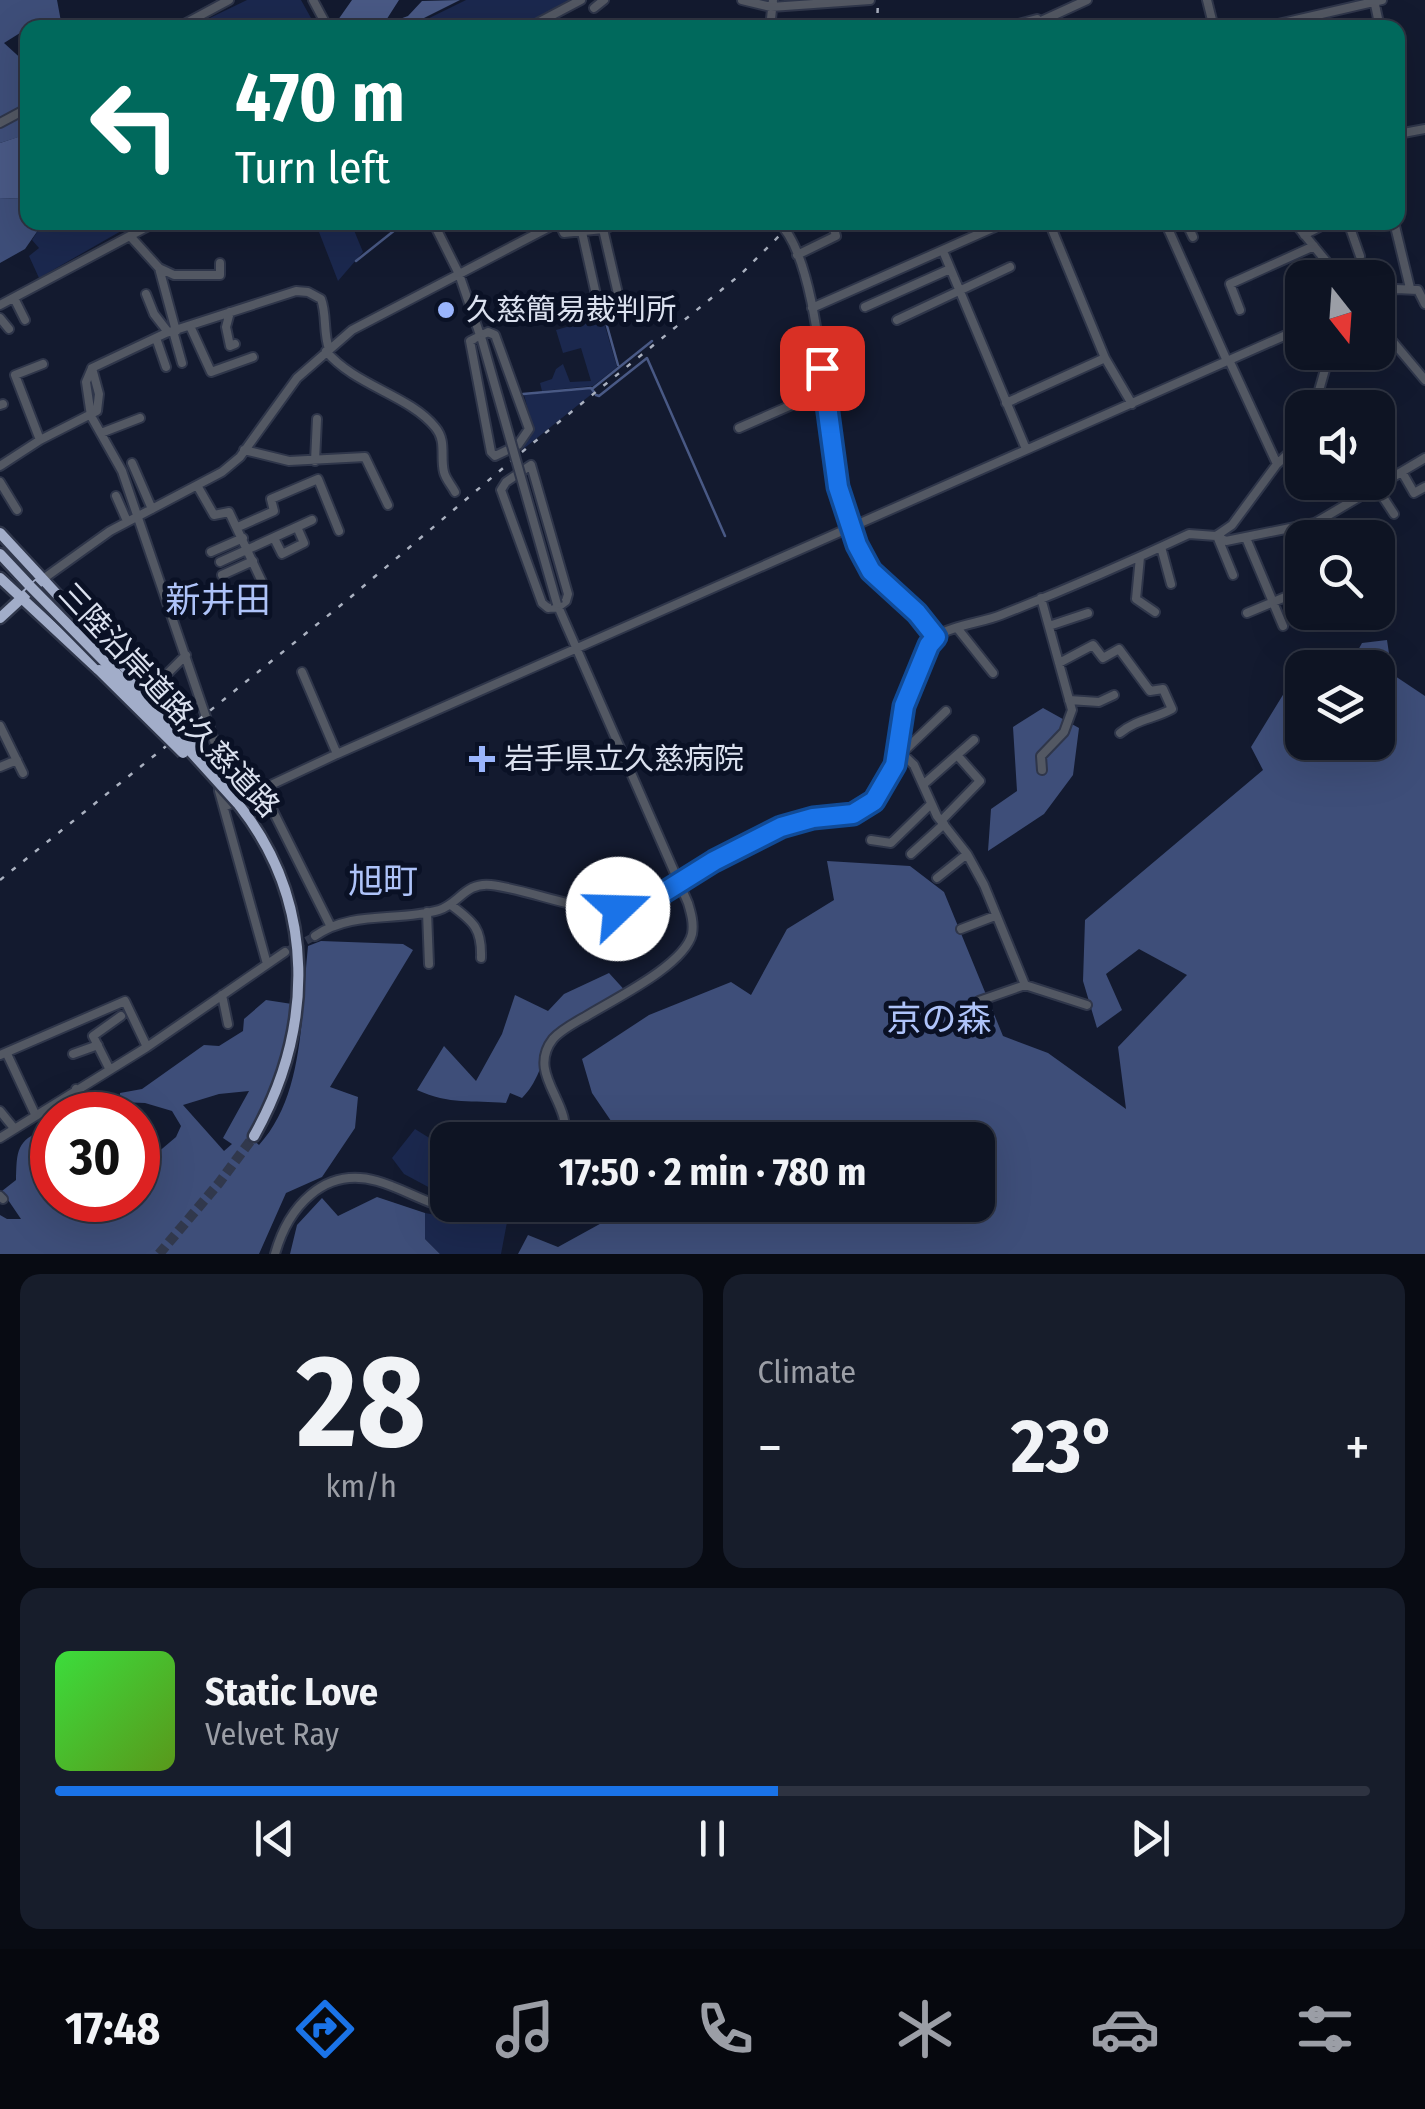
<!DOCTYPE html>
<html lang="en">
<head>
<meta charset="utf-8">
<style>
  body { margin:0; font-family:"Fira Sans Condensed","Noto Sans JP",sans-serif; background:#171d2b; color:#f1f3f6; height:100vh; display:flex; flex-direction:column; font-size:38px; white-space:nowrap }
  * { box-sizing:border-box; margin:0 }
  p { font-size:32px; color:#9b9ea6 }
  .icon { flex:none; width:55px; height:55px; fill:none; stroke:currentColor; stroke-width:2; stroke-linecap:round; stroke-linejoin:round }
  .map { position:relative; height:1254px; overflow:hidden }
  .drawer { display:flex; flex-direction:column; gap:20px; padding:20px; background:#080b13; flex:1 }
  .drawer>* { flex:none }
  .hud { position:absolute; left:20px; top:20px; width:1385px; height:210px; border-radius:20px; box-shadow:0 10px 40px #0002,0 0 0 2px #2e3341; background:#00695c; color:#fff; overflow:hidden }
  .needle { width:65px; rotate:163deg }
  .controls { position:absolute; left:1285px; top:260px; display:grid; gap:20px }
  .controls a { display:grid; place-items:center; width:110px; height:110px; border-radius:20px; background:#0e1423; box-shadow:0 10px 40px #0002,0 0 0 2px #2e3341; font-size:50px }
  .speed { position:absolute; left:30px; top:1092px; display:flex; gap:20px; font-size:50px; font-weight:700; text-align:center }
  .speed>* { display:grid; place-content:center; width:130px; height:130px; border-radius:50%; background:#0e1423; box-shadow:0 10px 40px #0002,0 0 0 2px #2e3341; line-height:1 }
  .speed .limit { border:15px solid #d22; background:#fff; color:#111 }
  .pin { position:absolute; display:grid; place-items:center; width:85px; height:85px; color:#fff; margin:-42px; border-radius:20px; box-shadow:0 5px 15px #0006 }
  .me { position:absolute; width:110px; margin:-55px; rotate:69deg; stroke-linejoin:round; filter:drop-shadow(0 0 8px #0008) }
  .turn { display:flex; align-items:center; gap:35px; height:210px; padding:0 50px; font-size:45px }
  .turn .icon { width:130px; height:130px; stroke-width:2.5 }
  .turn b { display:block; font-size:70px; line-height:85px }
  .big { font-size:75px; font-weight:700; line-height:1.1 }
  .drawer .card { flex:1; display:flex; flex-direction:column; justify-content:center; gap:15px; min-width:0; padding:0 35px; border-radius:20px; background:#171d2b }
  .drawer .dial { align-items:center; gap:0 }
  .dial b { font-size:130px; line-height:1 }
  .song { display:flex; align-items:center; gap:30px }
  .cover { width:120px; height:120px; border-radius:15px; background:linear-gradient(135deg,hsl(120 70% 55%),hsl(90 70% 35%)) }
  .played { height:10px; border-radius:5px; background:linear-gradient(90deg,#1a73e8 55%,#2e3341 55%) }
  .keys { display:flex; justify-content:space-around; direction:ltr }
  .heat { display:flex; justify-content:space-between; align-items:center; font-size:55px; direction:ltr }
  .drawer .tiles { flex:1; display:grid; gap:20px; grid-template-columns:1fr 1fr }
  .card:last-child { grid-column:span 2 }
  .trip { position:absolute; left:430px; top:1122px; width:565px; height:100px; border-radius:20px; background:#0e1423; box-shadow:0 10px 40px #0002,0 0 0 2px #2e3341; font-weight:700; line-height:100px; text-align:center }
  .dock { display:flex; height:160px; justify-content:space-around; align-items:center; background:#06080e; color:#9b9ea6 }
  .dock .icon { width:70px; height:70px }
  .dock .selected { color:#1a73e8 }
  .dock b { font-size:45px; color:#f1f3f6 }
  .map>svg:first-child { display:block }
</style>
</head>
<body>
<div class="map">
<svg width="1425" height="1254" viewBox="0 0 1425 1254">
  <rect width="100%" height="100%" fill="#131a2f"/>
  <!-- green -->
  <path fill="#1b284e" d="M247,0H301L311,18L288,27H191Z
    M466,0H570L519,27H411Z
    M344,222L351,223L363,252L338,281L319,232Z
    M43,223H135L39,278L29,256L39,248L32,240Z
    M586,313L591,323L603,319L617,367L593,386L542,391L540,383L552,379L556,369L563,364L570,382L591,381L581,348L563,353L556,330L577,324L575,316Z
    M591,389L593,393L522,450L533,428L524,395Z
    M415,1129L447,1149V1197L404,1174L392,1158Z
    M500,1212L508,1217L501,1254H440L425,1239V1213L463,1220Z"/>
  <!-- forest -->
  <path fill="#3e4e79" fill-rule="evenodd" d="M0,0H57L62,27L28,28L4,43L27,64L28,134L0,143Z
    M0,198L27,199L28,222L43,223L25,249L0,263Z
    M1387,640L1392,674L1425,696V1254H518L528,1235L558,1247L627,1209V1205H978V1140H624L592,1093L582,1059L649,1015L731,982L751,995L787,929L834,900L827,861L910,866L944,892L1003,1036L1048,1053L1126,1109L1118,1047L1187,975L1139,949L1106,974L1122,1010L1097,1028L1083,981L1085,920L1263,770L1251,747L1289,685L1302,671V742H1378V668L1305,667L1316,657L1352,661L1362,643Z
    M1043,708L1079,728L1073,775L1044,814L988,851L991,809L1017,791L1013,727Z
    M321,941L403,944L413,950L330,1087L358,1097L355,1128L322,1177L286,1193L259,1254H0V1215L7,1219H21L2,1191L16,1180C17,1156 15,1142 39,1132V1141L32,1155L38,1159L40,1185L52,1173V1200H138V1156L150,1159L176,1137L181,1126L172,1111L145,1103L120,1102V1093L142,1089L204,1045L219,1046L243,1031L244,1019L266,1000L292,1004C286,1050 275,1095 247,1134L259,1145C305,1095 301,1011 308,946ZM249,1091L223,1138L232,1144L224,1151L183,1105L219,1094Z
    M609,973L629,995C604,1011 568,1026 550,1051C538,1068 538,1082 522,1098L510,1093L506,1103C472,1100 450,1105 417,1090L444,1046L476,1081L502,1034L515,995L548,1011L564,994Z
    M377,1197L425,1213V1239L440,1254H290L297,1225L322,1198L338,1216Z"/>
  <!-- water -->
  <path fill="#495985" d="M352,0H399L383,25L408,16L422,1L460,0L406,27H333Z
    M27,134V199L0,198V143Z"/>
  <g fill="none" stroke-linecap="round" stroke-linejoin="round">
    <!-- stream -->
    <path stroke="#495985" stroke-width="2.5" d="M356,261L405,222
      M600,301L618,365
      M592,389L652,341
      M523,394L591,388L594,392
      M596,395L599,396L647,358L725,536
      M1322,395L1334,352"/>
    <!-- minor-tunnel -->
    <path stroke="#31384c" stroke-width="8" stroke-dasharray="8 4" stroke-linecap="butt" d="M285,952L315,936"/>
    <!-- highway-tunnel -->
    <path stroke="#31384c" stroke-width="10" stroke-dasharray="10 5" stroke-linecap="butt" d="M159,1254L219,1183L254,1136"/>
    <defs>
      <path id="minor" d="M313,0L328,28
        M742,0L771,7L870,0
        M1207,0L1214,28
        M1374,0L1380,28
        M594,8L604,0
        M177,28L229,0
        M528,28L581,0
        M770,28L773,0
        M1004,28L1037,19
        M1026,28L1087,0
        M1261,28L1382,0
        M1398,115L1401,134
        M0,123L28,108
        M1398,134L1425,129
        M433,222L459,274L481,338
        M559,222L564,233L603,229L622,222
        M778,222C821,259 825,429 838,487C842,506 850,527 857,545C873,584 911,605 936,637
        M1049,222L1105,358L1132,404
        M1165,222L1227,361
        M1186,222L1193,237
        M1294,222L1340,278
        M1348,222L1360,256
        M1394,222L1410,288
        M603,229L622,311
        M582,232L597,299
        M1304,235L1329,222
        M130,236L159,268L176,331
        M943,251L1026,449
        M797,255L836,236L832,222
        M159,268L174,275H220V263
        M146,294L154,314L168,332
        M1378,294L1396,289L1418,290L1425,304
        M14,298L25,320
        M0,305L156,222
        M865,307L950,269
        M812,308L1006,222
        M1240,310L1230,284L1314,246
        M230,312L226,327L230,346L235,344
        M0,318L9,329
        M897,320L1010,267
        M1378,324L1425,380
        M190,326L211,372L253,357
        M173,331L182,363
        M488,332L495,335L529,429L518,445L495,456L491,452L470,341Z
        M156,338L166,367
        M326,351C355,386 409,395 435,427C447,441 440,456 444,472C445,478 452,486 455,492
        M1229,360L1277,464
        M1006,403L1105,358
        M0,405L3,404
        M1314,408L1330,352
        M739,428L826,390
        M101,433L140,418
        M40,440L15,375L43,364
        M244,450L289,461L365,457L388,505
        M315,461L317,419
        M132,463L152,509
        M531,465L568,594L566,601L558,607L548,608L542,603L501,490L506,482Z
        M0,466L40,440L97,411L99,394L92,368
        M1402,472L1414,493L1425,487
        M0,482L17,510
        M198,487L214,515L229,512L263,584L246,591L251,605
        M1377,488L1394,514
        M116,496L127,521
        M238,527L274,511L271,499L318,479L339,531
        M1216,536L1232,525L1277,464L1302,441
        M1217,536L1233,575
        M274,538L282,554L304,543L297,527
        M1246,538L1283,626
        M1161,547L1171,584
        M211,552L243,538
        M1140,557L1136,599L1155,612
        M220,562L312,520
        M222,575L253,561
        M43,579L110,531L222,472L240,457L297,378L352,330L559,222
        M1041,598L1072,710L1064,732L1041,756L1042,770
        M557,604L688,903C691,913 694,923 692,934C684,966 612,1000 585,1017C574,1023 561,1030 553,1039C525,1075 575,1104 563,1140
        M1247,613L1302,590
        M1049,626L1088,613
        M958,629L993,673
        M1059,663L1093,645L1103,658L1119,649L1150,691L1163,689L1172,709C1154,719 1137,719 1120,733
        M302,672L337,754
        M162,679L186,655
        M1069,700L1099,702L1114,695
        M0,726L23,773
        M898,750L914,765L937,816L967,854L984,885L1025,985L1087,1005
        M902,753L946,711
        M0,767L17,760
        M924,784L974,740
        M262,789L331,927
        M224,807L337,754L1302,328
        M941,821L980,781L957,755
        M871,840L891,843L931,804
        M911,854L944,824
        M937,878L967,854
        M451,905C474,922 482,929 481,958
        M618,909L621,862
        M427,912L429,964
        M961,929L995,916
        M315,936C352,910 398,922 439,910C459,904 465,882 491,885C540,891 591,920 639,904C656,898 670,888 685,878C715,858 752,837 786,825C823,813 863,824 886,785C901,759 896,731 905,704C909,690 917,676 922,662C926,654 929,641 937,636C951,626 984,622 1001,615C1065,590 1127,563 1189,534L1216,536L1226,541L1315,523L1425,458
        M267,964L219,791L221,761L122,471L91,416L86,382L92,368L166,333L296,291L308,292L321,299C327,315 323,332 329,349
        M222,995L228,1024
        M979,1001L1025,985
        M73,1054L98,1045
        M0,1055L125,1001L147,1047
        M8,1056L35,1114
        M110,1070L93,1036L121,1016
        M76,1089L100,1115
        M0,1111L13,1127
        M98,1112L113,1110L132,1115
        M138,1118L151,1133L145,1137
        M0,1138L147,1047L285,952
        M0,1196L3,1199
        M275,1254C288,1208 323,1166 377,1181C417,1192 454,1225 496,1205"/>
      <path id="highway" d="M0,533L113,655
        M0,554L30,586
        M0,578L99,670
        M0,618L38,583
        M239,805C317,904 314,1029 254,1136"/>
    </defs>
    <!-- minor casing -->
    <use href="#minor" stroke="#2f364a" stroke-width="12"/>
    <!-- highway casing -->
    <use href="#highway" stroke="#2f364a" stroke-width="15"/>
    <!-- minor -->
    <use href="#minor" stroke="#535863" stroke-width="8"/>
    <!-- highway -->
    <use href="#highway" stroke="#a2adc9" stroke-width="10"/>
    <!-- rail -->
    <path stroke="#aab1c0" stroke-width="2.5" stroke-dasharray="5 10" stroke-linecap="butt" d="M877,28L878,0
      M0,880L346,601L522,452L741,274L793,222"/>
    <defs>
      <path id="minor-bridge" d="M482,340L557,604"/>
      <path id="highway-bridge" d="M30,586L163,721L239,805
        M113,655L193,740L209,763
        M99,670L183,753"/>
    </defs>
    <!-- minor-bridge casing -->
    <use href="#minor-bridge" stroke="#2f364a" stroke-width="12" stroke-linecap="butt"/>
    <!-- highway-bridge casing -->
    <use href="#highway-bridge" stroke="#2f364a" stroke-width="15" stroke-linecap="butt"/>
    <!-- minor-bridge -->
    <use href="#minor-bridge" stroke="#535863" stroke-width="8"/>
    <!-- highway-bridge -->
    <use href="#highway-bridge" stroke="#a2adc9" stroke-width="10"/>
  </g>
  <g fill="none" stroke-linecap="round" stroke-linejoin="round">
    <defs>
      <path id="route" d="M618,909L658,896L714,861L781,827L813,818L853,814L874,801L895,765L904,706L929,645L936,637L917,613L871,571L857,545L838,487L822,368"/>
    </defs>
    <!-- route casing -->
    <use href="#route" stroke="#114b97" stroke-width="25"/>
    <!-- route -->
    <use href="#route" stroke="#1a73e8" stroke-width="18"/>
  </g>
  <!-- markers -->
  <g fill="#9ab5fd" stroke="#0a1125" stroke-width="4">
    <circle cx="446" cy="310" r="10"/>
    <path d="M477 744h10v10h10v10h-10v10h-10v-10h-10v-10h10z"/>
  </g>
  <g text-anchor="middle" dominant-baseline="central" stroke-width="10" stroke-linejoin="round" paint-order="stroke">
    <!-- poi labels -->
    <g font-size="30" fill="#dbe1ef" stroke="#0a1125" text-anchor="start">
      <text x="466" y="310">久慈簡易裁判所</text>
      <text x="504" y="759">岩手県立久慈病院</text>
    </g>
    <!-- street labels -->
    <g font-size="30" fill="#dbe1ef" stroke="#0a1125">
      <text transform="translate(169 700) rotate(47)">三陸沿岸道路;久慈道路</text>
    </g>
    <!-- quarter labels -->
    <g font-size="35" fill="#aec3f9" stroke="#0a1125">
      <text x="218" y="600">新井田</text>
      <text x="383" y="881">旭町</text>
      <text x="939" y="1019">京の森</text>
    </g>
  </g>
</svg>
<div class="controls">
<a><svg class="needle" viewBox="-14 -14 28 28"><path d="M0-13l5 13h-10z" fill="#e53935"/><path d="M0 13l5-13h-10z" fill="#9b9ea6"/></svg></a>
<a><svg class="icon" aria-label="sound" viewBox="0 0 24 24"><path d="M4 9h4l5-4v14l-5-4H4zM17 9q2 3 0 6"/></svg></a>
<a><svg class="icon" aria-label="search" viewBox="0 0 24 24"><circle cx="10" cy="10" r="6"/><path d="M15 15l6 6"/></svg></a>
<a><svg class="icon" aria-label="layers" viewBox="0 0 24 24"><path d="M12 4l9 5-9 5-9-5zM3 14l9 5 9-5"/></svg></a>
</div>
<div class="speed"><div class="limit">30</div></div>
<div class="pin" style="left:822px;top:368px;background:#d93025"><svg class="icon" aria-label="arrive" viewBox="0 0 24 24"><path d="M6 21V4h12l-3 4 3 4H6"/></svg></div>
<svg class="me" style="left:618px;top:909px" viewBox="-20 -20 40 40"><circle r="19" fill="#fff"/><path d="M0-13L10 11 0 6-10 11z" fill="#1a73e8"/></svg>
<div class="trip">17:50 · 2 min · 780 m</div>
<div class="hud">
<div class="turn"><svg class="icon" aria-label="left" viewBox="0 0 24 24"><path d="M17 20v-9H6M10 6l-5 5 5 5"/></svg><div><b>470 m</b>Turn left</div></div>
</div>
</div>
<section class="drawer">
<div class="tiles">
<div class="card dial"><b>28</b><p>km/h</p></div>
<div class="card"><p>Climate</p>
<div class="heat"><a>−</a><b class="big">23°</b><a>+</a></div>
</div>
<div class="card">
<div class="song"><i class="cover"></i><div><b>Static Love</b><p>Velvet Ray</p></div></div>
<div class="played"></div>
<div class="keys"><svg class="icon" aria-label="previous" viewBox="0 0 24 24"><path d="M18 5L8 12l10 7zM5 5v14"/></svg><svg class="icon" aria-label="pause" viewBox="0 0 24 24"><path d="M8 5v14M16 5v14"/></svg><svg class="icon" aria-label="next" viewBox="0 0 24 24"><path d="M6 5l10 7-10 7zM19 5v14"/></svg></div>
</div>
</div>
</section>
<nav class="dock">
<b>17:48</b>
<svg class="icon selected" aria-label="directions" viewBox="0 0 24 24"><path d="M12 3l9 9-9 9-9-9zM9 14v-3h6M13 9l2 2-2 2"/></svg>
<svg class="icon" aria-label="music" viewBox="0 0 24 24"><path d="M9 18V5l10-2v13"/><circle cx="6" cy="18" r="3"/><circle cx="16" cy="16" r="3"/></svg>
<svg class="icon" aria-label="phone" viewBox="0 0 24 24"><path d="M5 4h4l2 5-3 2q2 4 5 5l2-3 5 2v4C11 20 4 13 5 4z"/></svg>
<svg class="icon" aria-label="climate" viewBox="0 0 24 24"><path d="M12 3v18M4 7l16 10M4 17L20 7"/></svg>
<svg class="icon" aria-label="car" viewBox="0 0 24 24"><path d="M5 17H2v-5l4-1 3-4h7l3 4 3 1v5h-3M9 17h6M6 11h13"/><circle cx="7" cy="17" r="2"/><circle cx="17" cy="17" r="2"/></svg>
<svg class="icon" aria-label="filters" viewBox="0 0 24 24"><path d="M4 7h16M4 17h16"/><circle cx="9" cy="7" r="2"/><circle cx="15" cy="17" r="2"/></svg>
</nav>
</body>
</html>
